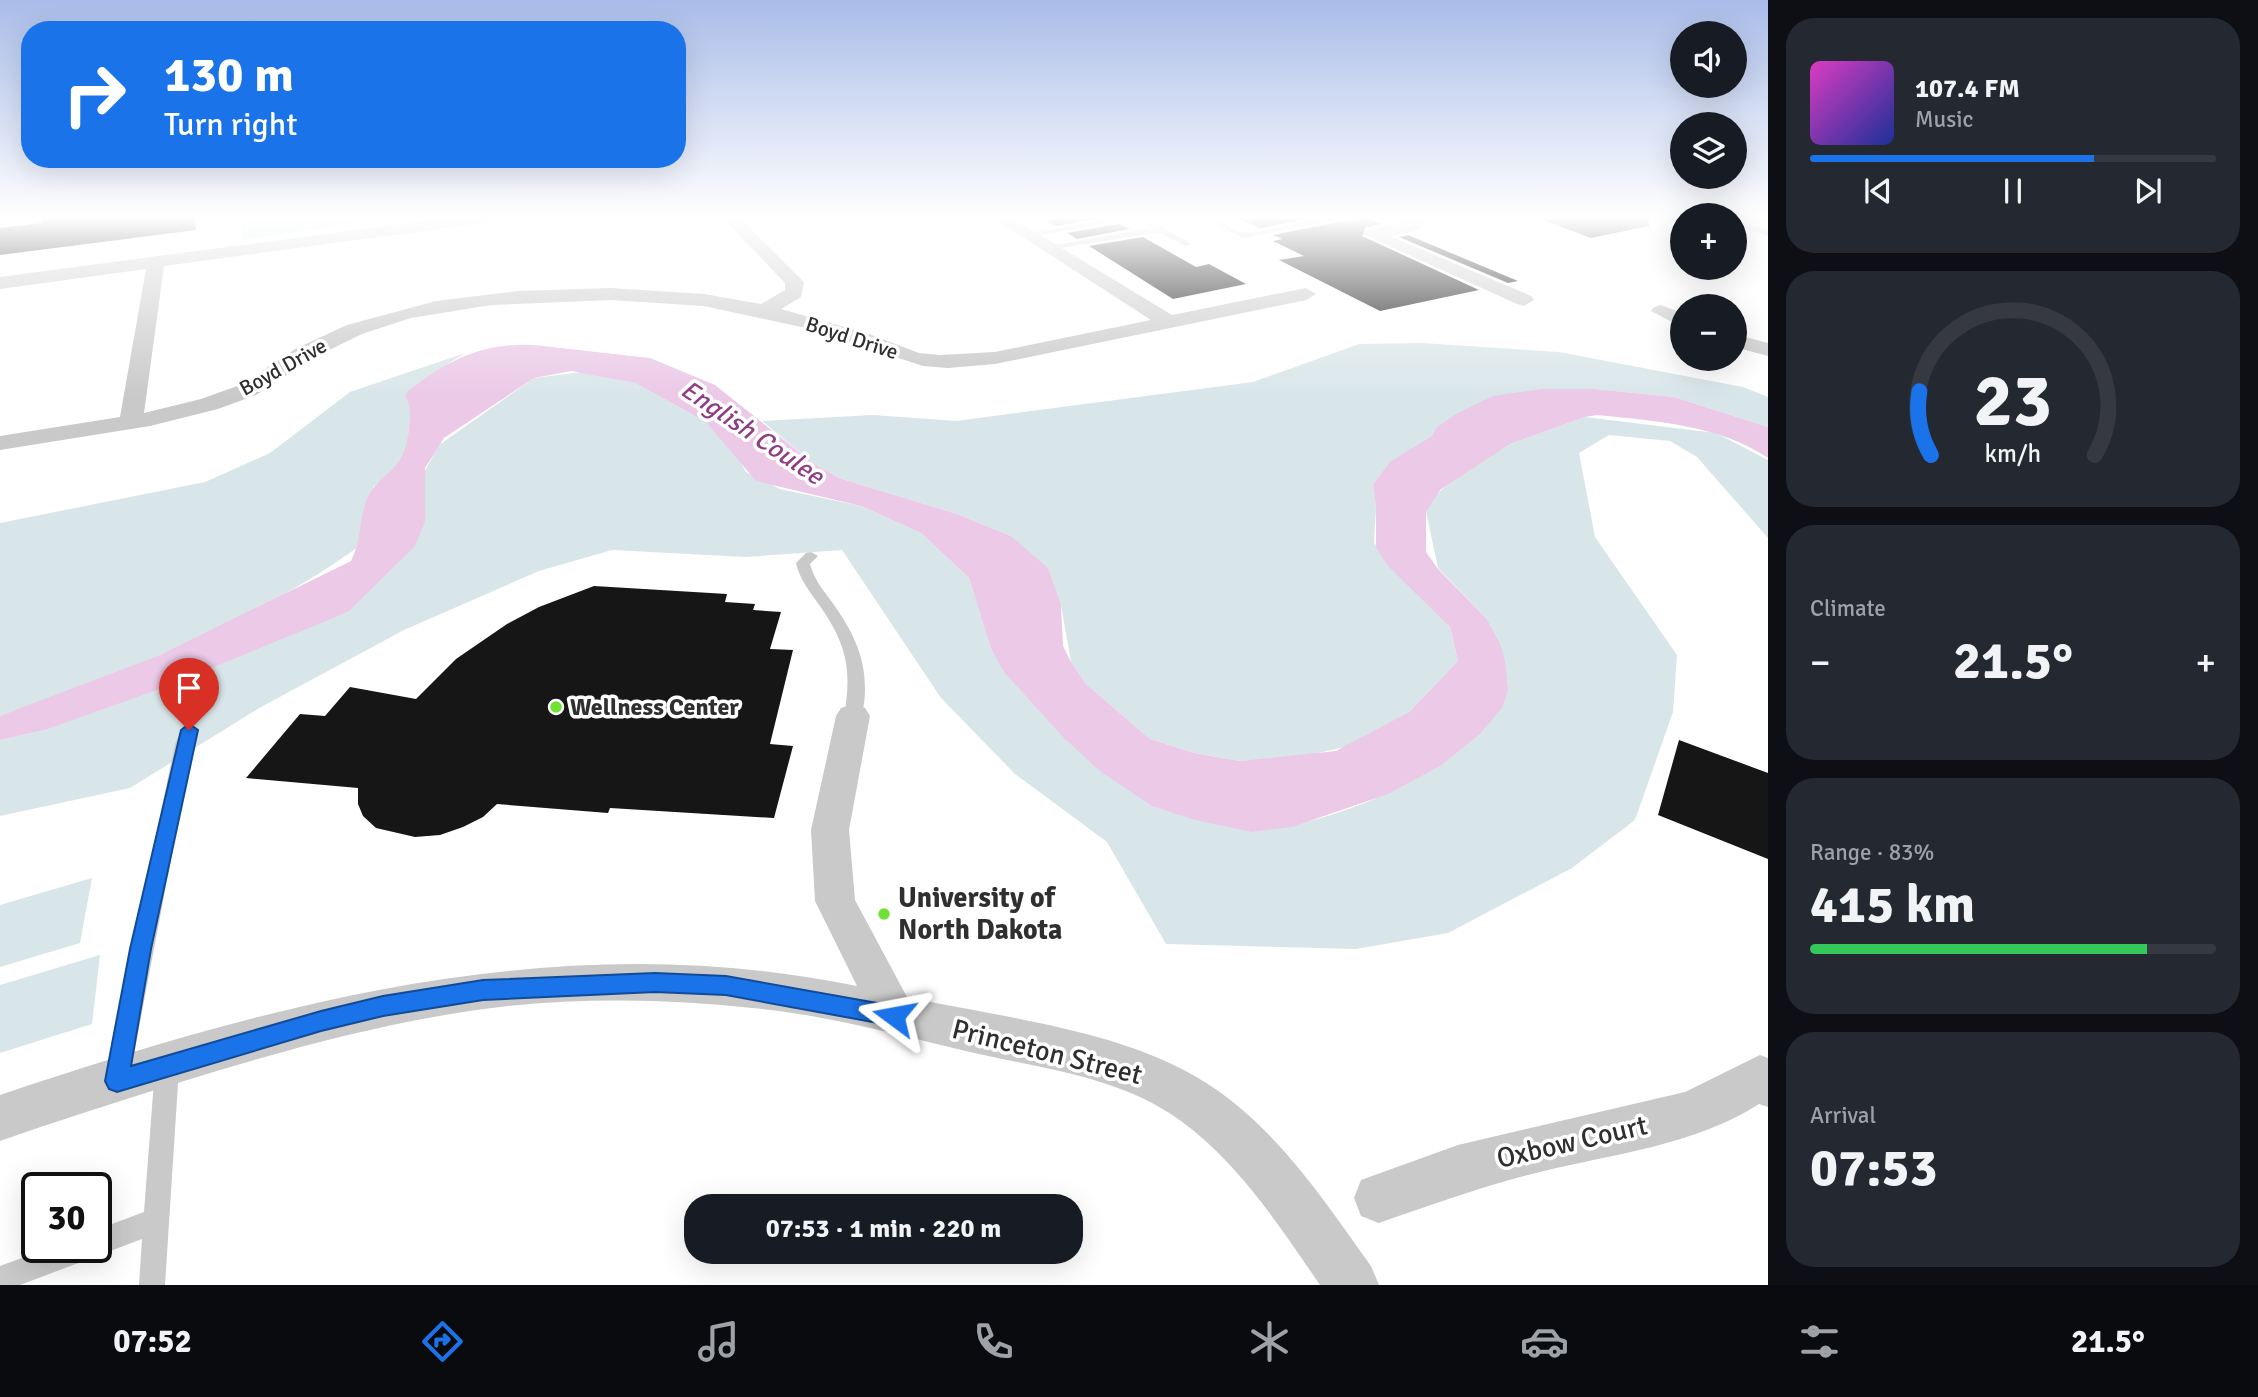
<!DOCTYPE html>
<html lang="en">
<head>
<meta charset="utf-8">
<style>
  body { margin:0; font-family:Signika,sans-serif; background:#242831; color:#f1f3f6; height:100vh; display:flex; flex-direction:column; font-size:26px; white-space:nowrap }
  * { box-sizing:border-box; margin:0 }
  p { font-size:23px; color:#9ea1a6 }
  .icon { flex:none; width:38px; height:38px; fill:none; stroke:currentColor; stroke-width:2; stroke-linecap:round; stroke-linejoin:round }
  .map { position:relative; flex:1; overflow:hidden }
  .side { display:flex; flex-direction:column; gap:18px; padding:18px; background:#0d0f14; width:490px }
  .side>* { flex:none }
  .top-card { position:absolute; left:21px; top:21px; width:665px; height:147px; border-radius:28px; box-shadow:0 7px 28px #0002; background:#1a73e8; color:#fff; overflow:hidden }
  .tools { position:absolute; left:1670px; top:21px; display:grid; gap:14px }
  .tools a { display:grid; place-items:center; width:77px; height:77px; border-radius:50%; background:#171b24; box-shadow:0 7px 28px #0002; font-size:35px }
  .speed { position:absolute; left:21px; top:1172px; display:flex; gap:14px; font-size:35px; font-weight:700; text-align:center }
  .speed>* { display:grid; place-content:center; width:91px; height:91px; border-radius:50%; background:#171b24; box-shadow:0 7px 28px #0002; line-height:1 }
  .speed .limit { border:4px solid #111; border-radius:10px; background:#fff; color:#111 }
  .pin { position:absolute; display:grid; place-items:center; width:60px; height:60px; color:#fff; margin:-72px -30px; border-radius:50% 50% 50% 0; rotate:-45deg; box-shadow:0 0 7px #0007 }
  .pin .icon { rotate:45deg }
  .me { position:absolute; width:77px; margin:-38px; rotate:283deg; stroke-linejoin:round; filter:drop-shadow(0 0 5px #0008) }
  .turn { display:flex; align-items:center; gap:24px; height:147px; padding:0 28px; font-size:32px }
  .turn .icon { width:91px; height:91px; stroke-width:2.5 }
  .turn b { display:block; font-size:49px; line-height:60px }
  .big { font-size:52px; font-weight:700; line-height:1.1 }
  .side .card { flex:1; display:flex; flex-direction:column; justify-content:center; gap:10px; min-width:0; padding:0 24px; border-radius:28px; background:#242831 }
  .side .dial { align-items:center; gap:0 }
  .dial svg { height:182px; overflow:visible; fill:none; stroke:#363941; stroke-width:7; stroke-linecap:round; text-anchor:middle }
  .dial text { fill:#f1f3f6; stroke:none }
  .song { display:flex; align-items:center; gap:21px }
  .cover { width:84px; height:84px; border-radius:10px; background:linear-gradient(135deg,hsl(310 70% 55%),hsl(230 70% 35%)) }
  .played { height:7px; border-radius:4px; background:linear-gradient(90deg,#1a73e8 70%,#363941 70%) }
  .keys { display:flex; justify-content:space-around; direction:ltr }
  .heat { display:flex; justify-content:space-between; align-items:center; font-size:38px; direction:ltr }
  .charge { height:10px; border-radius:5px; background:linear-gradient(90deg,#34c759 83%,#363941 0) }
  .trip { position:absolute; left:684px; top:1194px; width:399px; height:70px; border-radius:28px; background:#171b24; box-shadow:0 7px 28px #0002; font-weight:700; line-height:70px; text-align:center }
  .tab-bar { display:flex; height:112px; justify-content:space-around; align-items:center; background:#090b0e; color:#9ea1a6 }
  .tab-bar .icon { width:49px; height:49px }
  .tab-bar .active { color:#1a73e8 }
  .tab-bar b { font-size:32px; color:#f1f3f6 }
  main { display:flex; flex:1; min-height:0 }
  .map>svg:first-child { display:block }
</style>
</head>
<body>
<main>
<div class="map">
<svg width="1768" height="1285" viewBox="0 0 1768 1285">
  <rect width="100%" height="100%" fill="#fff"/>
  <!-- green -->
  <path fill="#d9e6e9" d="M240,216H363L365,222L242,240Z
    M1422,343L1559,352L1743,387L1768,397V427L1674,397L1595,389L1432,436L1373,485L1376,508L1374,543L1450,627L1458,661L1409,712L1349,746L1301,757L1240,761L1194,753L1150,739L1086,684L1071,662L1061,605L1011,536L957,514L839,478L813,463L762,421L873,415L956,421L1253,382L1359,344Z
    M465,353L418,383L411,405L407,449L396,468L374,486L364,507L358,547C256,621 119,675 0,716V523L205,482L270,453L350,392Z
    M582,372L635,383L706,422L736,454L746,472L780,489L861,506L921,533L969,578L990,646L1252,832C1338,821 1412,789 1479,735L1486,618L1438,568L1426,512L1432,498L1451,482L1510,444L1585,417L1716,433L1768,460V538L1697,457L1670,441L1609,435L1579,453L1595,537L1677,655L1673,712L1635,820L1572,868L1448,933L1356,949L1166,944L1107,842L1015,774L941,698L842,550L746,557L612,550L539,571L404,630L261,707L130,788L0,816V740L45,730L348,612L439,445L534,378Z
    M92,878L80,943L0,967V905Z
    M100,955L92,1024L0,1053V985Z"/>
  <!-- water -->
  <path fill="#ebc9e7" d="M534,345L650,358L715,385L813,463L839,478L957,514L1011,536L1048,568L1061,605L1063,646L1071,662L1086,684L1150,739L1194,753L1240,761L1336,751L1409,712L1458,661L1450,627L1389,567L1376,548V508L1373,485L1390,462L1432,436L1437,427L1456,414L1493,396L1542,389H1595L1674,397L1768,427V458C1720,425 1655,421 1597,415L1585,417L1510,444L1440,490L1426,512V552L1438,569L1486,618L1500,644L1505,660L1508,691L1502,708L1479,735L1440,766L1388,794L1292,827L1252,832L1191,819L1152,806L1100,771L1064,738L1004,672L990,646L969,578L921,533L861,506L756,481L706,422L635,383L571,371L534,378L444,438L425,468V521L415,546L348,612L165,687L45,730L0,740V716L160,655L351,561C361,542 359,523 365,504C378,468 405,478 409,427C410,415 412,407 405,396L408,391C447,360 484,342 534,345Z"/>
  <!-- building -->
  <path fill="#161616" d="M45,216H195L196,230L0,255V228L42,223Z
    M1039,216H1105L1107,217L1056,226Z
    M1233,216H1322L1260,228Z
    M1539,216H1648L1649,226L1591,238L1538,218Z
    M1364,217L1381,224L1366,227L1362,236L1479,290L1380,311L1279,260L1304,256L1273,241L1283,239L1273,235Z
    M1119,224L1129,229L1077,239L1067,233Z
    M1408,235L1518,281L1508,283L1399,237Z
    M1143,237L1196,267L1209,264L1246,284L1173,299L1089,246Z
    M594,586L727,594L725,602L755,604L753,610L781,612L770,649L793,650L770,744L793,746L774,818L610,808L608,813L497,804L483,817L463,827L440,835L415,837L376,828L363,816L358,804V788L246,778L300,714L325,716L350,687L416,699L456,659L507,624L539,607Z
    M1679,740L1768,773V859L1658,815Z"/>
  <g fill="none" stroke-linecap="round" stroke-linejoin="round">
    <!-- service -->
    <path fill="#c9c9c9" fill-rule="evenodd" d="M1128,216L1141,217L1028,237L1024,234Z
      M1200,216C1217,216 1231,232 1247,232C1282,231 1316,215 1352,216L1243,238Z
      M1734,220L1768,230V236L1734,225Z
      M1150,221L1192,244L1185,246L1158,232L1048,250L1044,247L1151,228L1146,224Z
      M811,552L818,556L810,564C814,579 823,590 832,602C851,629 865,654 865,688C865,698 864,711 859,720H847L844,716C852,670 847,645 820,606C810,592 800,580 796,563L806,553Z
      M189,724L195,726L198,730L193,744L130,1075L126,1083L118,1086L110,1083L106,1075L175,744L183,726Z
      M167,1057L175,1060L179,1068L165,1285H139L142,1239L20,1285H0V1266L49,1248H96V1230L144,1212L155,1068L159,1060Z"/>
    <!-- minor -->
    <path fill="#c9c9c9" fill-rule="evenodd" d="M461,216H506L498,221L164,266L144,413L201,399L240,385L297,348L347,325L436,301L518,291L611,288L704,294L761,304L785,290V283L721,216H738L804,282L801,297L781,309L869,334L919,353L940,355L995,352L1151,320L990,216H1009L1172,315L1306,288L1316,294L1306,300L995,364L948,368L923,366L806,328L704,306L611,300L491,305L411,318L362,334L313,358L256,395L218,409L150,426L0,450V436L120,417L146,269L0,289V277Z
      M1395,216H1415L1424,223L1419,230L1390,236L1531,296L1534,300L1524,306L1517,304L1363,234L1366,230L1403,223Z
      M1661,305L1682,313V327L1651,311L1654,307Z
      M1734,334L1768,343V356L1734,347Z
      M853,704L865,708L870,716L849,830L855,900L907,997C1007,1019 1132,1030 1217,1090C1281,1135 1326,1203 1371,1266L1379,1285H1320C1280,1227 1239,1163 1181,1121C1119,1076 1043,1069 970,1052C898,1035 827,1015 752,1008C671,999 589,998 508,1006C393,1019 281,1051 171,1085C114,1103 57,1121 0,1141V1095C279,1001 561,925 857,986L815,901L811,830L836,716L841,708Z
      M1760,1055L1768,1058V1107L1759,1104C1694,1146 1611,1154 1536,1173C1483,1186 1431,1205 1379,1223L1361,1216L1354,1198L1361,1180L1458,1145L1685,1092Z"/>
    <!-- trunk -->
    <path fill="#9e9e9e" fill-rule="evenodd" d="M1755,216H1768V223L1758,220Z"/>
  </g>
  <!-- sky -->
  <linearGradient id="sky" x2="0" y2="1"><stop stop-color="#a9bce8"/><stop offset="0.55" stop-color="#fff"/><stop offset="1" stop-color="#fff" stop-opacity="0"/></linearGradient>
  <rect width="1768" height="396" fill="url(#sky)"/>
  <!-- route -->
  <path fill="#1a73e8" stroke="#114b97" stroke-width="2" d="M189,724L198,730L151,949L131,1066L321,1011L383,996L483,980L655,973L726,976L894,1006L902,1008L905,1016L902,1023L894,1026L726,995L655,992L483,1000L383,1016L321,1031L117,1092L109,1089L105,1081L130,949L181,730Z"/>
  <!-- markers -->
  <g fill="#6fe234" stroke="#fff" stroke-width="2.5">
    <circle cx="556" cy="707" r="7"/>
    <circle cx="884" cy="914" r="7"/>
  </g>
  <g text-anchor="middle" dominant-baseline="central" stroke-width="7" stroke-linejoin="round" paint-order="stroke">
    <!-- far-street labels -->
    <g font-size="21" fill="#2f2f2f" stroke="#fff">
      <text transform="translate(852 338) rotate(18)">Boyd Drive</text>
      <text transform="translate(283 367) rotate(-29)">Boyd Drive</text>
    </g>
    <!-- poi labels -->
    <g font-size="24" font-weight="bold" fill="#2f2f2f" stroke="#fff" text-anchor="start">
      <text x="570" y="707">Wellness Center</text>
    </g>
    <!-- water labels -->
    <g font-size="26" font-style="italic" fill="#8f3e85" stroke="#fff">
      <text transform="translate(752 433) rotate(34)">English Coulee</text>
    </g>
    <!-- near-poi labels -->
    <g font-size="28" font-weight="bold" fill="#2f2f2f" stroke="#fff" text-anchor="start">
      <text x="898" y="898">University of<tspan x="898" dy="32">North Dakota</tspan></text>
    </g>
    <!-- near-street labels -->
    <g font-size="28" fill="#2f2f2f" stroke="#fff">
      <text transform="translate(1047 1052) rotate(14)">Princeton Street</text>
      <text transform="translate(1572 1142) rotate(-13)">Oxbow Court</text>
    </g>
  </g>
</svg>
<div class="tools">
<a><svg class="icon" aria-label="sound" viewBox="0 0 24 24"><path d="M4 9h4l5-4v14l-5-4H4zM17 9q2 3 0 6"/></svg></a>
<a><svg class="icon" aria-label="layers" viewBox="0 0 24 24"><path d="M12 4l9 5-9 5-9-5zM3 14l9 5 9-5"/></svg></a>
<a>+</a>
<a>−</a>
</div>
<div class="speed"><div class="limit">30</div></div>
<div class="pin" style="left:189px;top:730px;background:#d93025"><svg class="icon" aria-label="arrive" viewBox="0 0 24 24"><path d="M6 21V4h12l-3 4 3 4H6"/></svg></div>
<svg class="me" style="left:894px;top:1016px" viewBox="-20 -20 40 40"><path d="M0-17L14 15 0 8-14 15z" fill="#1a73e8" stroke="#fff" stroke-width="4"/></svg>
<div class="trip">07:53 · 1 min · 220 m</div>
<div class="top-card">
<div class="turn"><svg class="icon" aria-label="right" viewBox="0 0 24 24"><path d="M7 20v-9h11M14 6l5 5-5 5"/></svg><div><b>130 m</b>Turn right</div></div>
</div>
</div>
<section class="side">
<div class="card">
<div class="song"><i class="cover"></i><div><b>107.4 FM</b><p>Music</p></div></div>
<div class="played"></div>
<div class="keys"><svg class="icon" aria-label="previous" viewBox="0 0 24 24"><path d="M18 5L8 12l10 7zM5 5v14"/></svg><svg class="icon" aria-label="pause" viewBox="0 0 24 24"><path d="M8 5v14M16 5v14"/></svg><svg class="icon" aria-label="next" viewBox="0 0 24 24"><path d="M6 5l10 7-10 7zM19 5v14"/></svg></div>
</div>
<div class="card dial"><svg viewBox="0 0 100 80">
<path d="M14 69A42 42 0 1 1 86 69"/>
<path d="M14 69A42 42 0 0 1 9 41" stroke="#1a73e8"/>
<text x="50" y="56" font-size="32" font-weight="700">23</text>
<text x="50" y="72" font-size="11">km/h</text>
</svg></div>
<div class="card"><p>Climate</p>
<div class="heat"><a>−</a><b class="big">21.5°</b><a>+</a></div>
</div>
<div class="card"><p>Range · 83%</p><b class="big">415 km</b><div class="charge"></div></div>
<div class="card"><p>Arrival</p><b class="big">07:53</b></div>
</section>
</main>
<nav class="tab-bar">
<b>07:52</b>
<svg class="icon active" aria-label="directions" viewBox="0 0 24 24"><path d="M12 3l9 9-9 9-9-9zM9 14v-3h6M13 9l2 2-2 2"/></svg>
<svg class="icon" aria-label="music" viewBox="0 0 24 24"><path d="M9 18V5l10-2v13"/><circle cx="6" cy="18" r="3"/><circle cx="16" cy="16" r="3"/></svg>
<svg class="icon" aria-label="phone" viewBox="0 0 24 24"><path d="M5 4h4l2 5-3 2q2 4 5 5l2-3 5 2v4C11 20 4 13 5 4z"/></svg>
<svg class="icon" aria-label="climate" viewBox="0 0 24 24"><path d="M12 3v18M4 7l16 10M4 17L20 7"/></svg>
<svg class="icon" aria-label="car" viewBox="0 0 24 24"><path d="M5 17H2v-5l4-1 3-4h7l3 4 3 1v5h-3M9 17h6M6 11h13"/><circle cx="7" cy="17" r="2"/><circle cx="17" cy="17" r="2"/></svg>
<svg class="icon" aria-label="filters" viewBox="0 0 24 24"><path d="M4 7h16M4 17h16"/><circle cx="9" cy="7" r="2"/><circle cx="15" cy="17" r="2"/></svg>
<b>21.5°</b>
</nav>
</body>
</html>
